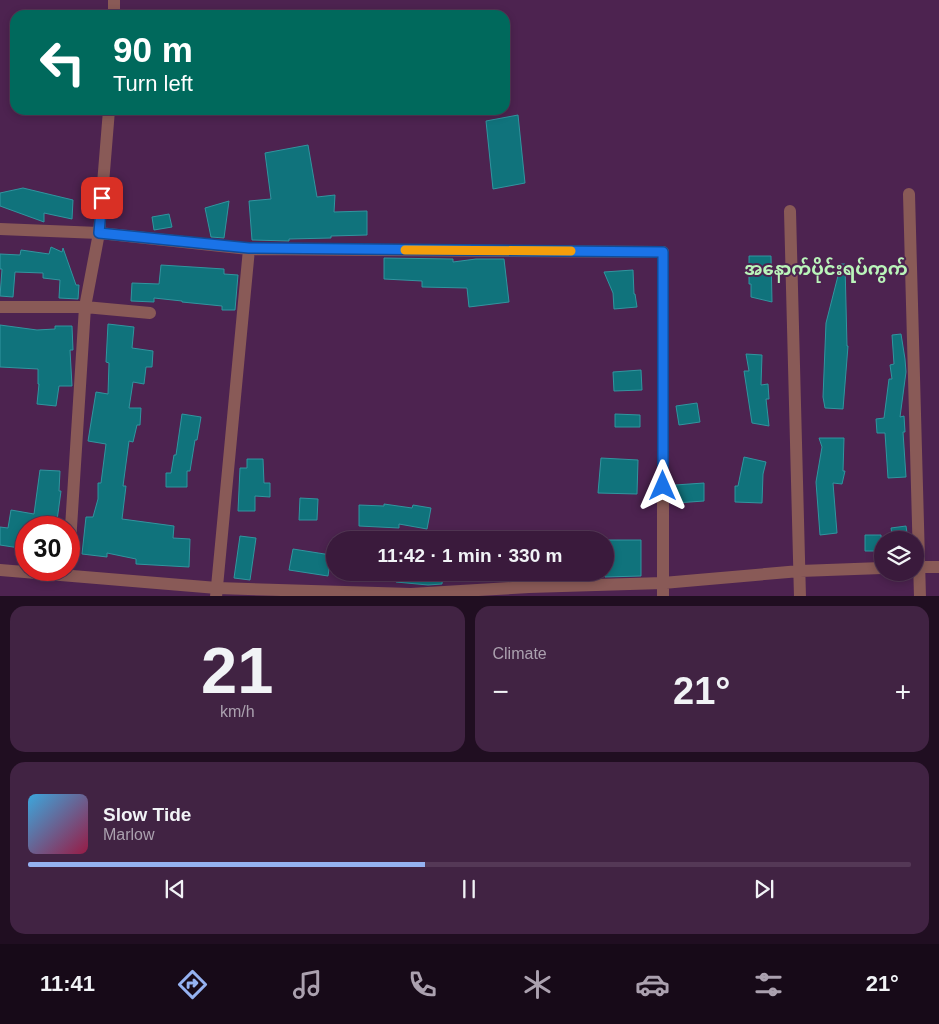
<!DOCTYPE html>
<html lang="en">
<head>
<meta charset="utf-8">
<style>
  body { margin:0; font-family:Helvetica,"Noto Sans Myanmar",sans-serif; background:#412343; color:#f1f3f6; height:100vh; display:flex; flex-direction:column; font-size:19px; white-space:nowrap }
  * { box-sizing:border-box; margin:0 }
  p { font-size:16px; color:#aba1af }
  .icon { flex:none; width:28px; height:28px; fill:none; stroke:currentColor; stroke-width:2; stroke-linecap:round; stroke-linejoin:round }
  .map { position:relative; height:596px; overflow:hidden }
  .drawer { display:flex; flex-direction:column; gap:10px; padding:10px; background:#200e21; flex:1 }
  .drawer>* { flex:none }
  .top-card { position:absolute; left:10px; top:10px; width:500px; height:105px; border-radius:15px; box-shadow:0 2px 8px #0003,0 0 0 1px #543856; background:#00695c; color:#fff; overflow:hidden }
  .controls { position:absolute; left:874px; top:531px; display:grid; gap:10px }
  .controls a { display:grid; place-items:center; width:50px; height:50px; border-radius:50%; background:#3a1a3c; box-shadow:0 2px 8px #0003,0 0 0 1px #543856; font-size:25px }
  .speed { position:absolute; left:15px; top:516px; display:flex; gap:10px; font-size:25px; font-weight:700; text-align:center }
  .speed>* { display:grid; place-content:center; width:65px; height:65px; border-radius:50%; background:#3a1a3c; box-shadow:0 2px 8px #0003,0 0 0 1px #543856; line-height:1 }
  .speed .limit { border:8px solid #d22; background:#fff; color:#111 }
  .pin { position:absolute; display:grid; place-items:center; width:42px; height:42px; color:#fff; margin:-21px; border-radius:10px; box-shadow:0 2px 8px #0006 }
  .me { position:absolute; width:55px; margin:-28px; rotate:0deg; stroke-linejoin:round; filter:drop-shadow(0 0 4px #0008) }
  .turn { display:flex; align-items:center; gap:18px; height:105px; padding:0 20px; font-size:22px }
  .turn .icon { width:65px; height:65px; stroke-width:2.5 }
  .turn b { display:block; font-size:35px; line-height:42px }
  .big { font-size:38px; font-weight:700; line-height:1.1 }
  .drawer .widget { flex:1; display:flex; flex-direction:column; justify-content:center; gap:8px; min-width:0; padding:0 18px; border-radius:15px; background:#412343 }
  .drawer .dial { align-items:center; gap:0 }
  .dial b { font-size:65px; line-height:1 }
  .song { display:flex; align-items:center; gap:15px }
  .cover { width:60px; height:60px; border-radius:8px; background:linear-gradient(135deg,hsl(200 70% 55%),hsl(340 70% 35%)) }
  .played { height:5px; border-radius:2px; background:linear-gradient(90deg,#95b2f1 45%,#543856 45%) }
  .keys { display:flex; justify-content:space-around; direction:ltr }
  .heat { display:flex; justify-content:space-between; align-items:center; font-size:28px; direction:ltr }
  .drawer .tiles { flex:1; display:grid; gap:10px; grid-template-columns:1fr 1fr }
  .widget:last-child { grid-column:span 2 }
  .trip { position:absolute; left:326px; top:531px; width:288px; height:50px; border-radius:25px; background:#3a1a3c; box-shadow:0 2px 8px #0003,0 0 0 1px #543856; font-weight:700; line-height:50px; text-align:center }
  .menu { display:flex; height:80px; justify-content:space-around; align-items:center; background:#170a18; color:#aba1af }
  .menu .icon { width:35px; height:35px }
  .menu .selected { color:#95b2f1 }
  .menu b { font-size:22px; color:#f1f3f6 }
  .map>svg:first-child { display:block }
</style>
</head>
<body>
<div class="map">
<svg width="939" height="597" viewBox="0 0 939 597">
  <rect width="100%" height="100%" fill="#4d2350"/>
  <!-- building -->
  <path fill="#10737c" stroke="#31959f" d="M518,115L525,183L493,189L486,121Z
    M308,145L317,197L335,195L334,212L367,211V235L331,236V238L289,239V241L252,240L249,201L271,199L265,153Z
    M23,188L73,200L72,219L44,213V222L0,206V193Z
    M229,201L224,238L211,237L205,208Z
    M169,214L172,227L154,230L152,217Z
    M51,247L62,252L63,248L76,285H79L78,299L59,298L60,280L43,278V273L15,272L13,297L0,296L2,269H0V254L20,255L21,250L49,254Z
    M749,256H771L772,302L751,297V284H749Z
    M384,258L453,259V262L476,259H504L509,302L469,307L467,288L422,287V281L384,279Z
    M841,264H845L847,346H848L843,409L825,408L823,397L826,323Z
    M161,265L224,269V274L238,275L235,310H222V306L182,302V301L154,298V302L131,301L132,283L159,284Z
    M633,270L634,294H635L637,307L614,309L613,293L604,272Z
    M108,324L134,327L132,348L153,351L152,367H146L144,384L133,382L129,408H141L140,425H137L133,442L129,441L123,486H126L122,519L174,526L173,538L190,539L189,567L136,564V559L107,553V557L82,554L86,517H93L98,499V483H101L106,444L88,441L96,392L108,394L109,363L106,362Z
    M0,325L37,330L55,329V326H72L73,350H70L72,386H59L56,406L37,404L39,384H38V369L0,367Z
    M901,334L905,359L906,372L900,417L904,416L905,432H903L906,477L888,478L885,433H877L876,419L884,418L889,379H892L890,365L894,364L892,335Z
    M746,354L762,355L761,385L768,384L769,399H766L769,426L752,423L744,371H749Z
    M641,370L642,390L614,391L613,372Z
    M697,403L700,422L679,425L676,406Z
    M182,414L201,417L197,440H195L190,471H187V487H166V473H171L174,455H176Z
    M615,414L640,415V427H615Z
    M819,438H844L843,471H845L842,484L833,483L837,533L820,535L816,482L822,447Z
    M744,457L766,462L763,474L762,503L735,502V486H738Z
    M601,458L638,460L637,494L598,493Z
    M247,459H263L264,483H270V497L255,496V511H238L240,468H247Z
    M40,470L60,471L59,491H61L56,528H26V549L0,545V527L8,528L11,510L34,514Z
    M704,483V501L676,503L675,485Z
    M300,498L318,499L317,520H299Z
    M384,504L412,508L413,505L431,508L427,529L399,524V528L359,526V505L384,506Z
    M906,526L908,540H893L891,528Z
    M865,535H881L882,551H865Z
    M240,536L256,538L250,580L234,578Z
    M605,540H641V576L605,577Z
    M293,549L331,555L328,576L289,570Z
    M396,572H443L442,584L428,585L396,582Z"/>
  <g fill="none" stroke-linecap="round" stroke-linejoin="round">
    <!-- minor -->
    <path stroke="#895a57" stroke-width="12" d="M114,15V0
      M909,194L920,597
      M790,211L800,597
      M0,229L99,233L249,249L663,252V597
      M0,307H85L150,313
      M69,559L85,307L99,233L109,110
      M915,567H939
      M0,570L217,588L411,594L529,587L663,583L800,571L882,568
      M216,597L249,249"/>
  </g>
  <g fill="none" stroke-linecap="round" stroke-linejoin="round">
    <defs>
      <path id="route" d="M102,198L99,233L249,248L663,252V486"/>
    </defs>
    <!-- route casing -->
    <use href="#route" stroke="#114b97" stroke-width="12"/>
    <!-- route -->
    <use href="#route" stroke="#1a73e8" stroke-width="9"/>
    <!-- slow -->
    <path stroke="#f59e0b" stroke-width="9" d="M405,250L571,251"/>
  </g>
  <g text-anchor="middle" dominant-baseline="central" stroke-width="4" stroke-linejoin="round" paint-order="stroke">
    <!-- quarter labels -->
    <g font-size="18" font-weight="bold" fill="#baf5ba" stroke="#4d2350">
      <text x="826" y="269">အနောက်ပိုင်းရပ်ကွက်</text>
    </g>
  </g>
</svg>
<div class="controls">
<a><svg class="icon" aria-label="layers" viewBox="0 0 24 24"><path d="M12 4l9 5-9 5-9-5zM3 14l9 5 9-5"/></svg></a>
</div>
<div class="speed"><div class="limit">30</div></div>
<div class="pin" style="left:102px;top:198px;background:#d93025"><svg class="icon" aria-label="arrive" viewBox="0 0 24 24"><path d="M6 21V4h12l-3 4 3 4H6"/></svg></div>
<svg class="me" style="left:663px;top:486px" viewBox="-20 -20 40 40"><path d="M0-17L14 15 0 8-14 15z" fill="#1a73e8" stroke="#fff" stroke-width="4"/></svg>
<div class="trip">11:42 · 1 min · 330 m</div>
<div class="top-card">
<div class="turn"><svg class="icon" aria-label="left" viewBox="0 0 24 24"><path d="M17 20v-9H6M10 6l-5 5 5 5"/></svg><div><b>90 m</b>Turn left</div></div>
</div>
</div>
<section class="drawer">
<div class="tiles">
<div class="widget dial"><b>21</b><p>km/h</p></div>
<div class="widget"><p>Climate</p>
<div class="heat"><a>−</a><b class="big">21°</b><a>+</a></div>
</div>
<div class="widget">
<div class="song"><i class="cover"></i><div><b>Slow Tide</b><p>Marlow</p></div></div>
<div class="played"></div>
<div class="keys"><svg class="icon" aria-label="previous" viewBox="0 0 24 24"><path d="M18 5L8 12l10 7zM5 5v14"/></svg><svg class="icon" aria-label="pause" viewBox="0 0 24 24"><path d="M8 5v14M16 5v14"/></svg><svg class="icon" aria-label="next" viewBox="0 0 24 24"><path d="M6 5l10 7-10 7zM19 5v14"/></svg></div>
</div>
</div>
</section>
<nav class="menu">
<b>11:41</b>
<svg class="icon selected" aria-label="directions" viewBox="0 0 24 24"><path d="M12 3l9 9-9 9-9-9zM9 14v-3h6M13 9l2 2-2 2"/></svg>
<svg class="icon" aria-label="music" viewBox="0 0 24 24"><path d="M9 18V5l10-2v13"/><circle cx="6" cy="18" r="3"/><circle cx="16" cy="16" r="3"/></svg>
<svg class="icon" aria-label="phone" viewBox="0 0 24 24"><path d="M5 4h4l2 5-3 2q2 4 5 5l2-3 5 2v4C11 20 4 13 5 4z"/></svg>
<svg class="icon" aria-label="climate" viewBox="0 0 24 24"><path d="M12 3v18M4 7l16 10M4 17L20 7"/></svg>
<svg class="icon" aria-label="car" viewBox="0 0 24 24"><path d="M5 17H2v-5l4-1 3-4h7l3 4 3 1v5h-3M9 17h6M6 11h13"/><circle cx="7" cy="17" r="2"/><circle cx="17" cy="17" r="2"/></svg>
<svg class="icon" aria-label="filters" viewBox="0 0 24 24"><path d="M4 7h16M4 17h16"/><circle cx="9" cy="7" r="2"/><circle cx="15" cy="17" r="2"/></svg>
<b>21°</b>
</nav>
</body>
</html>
